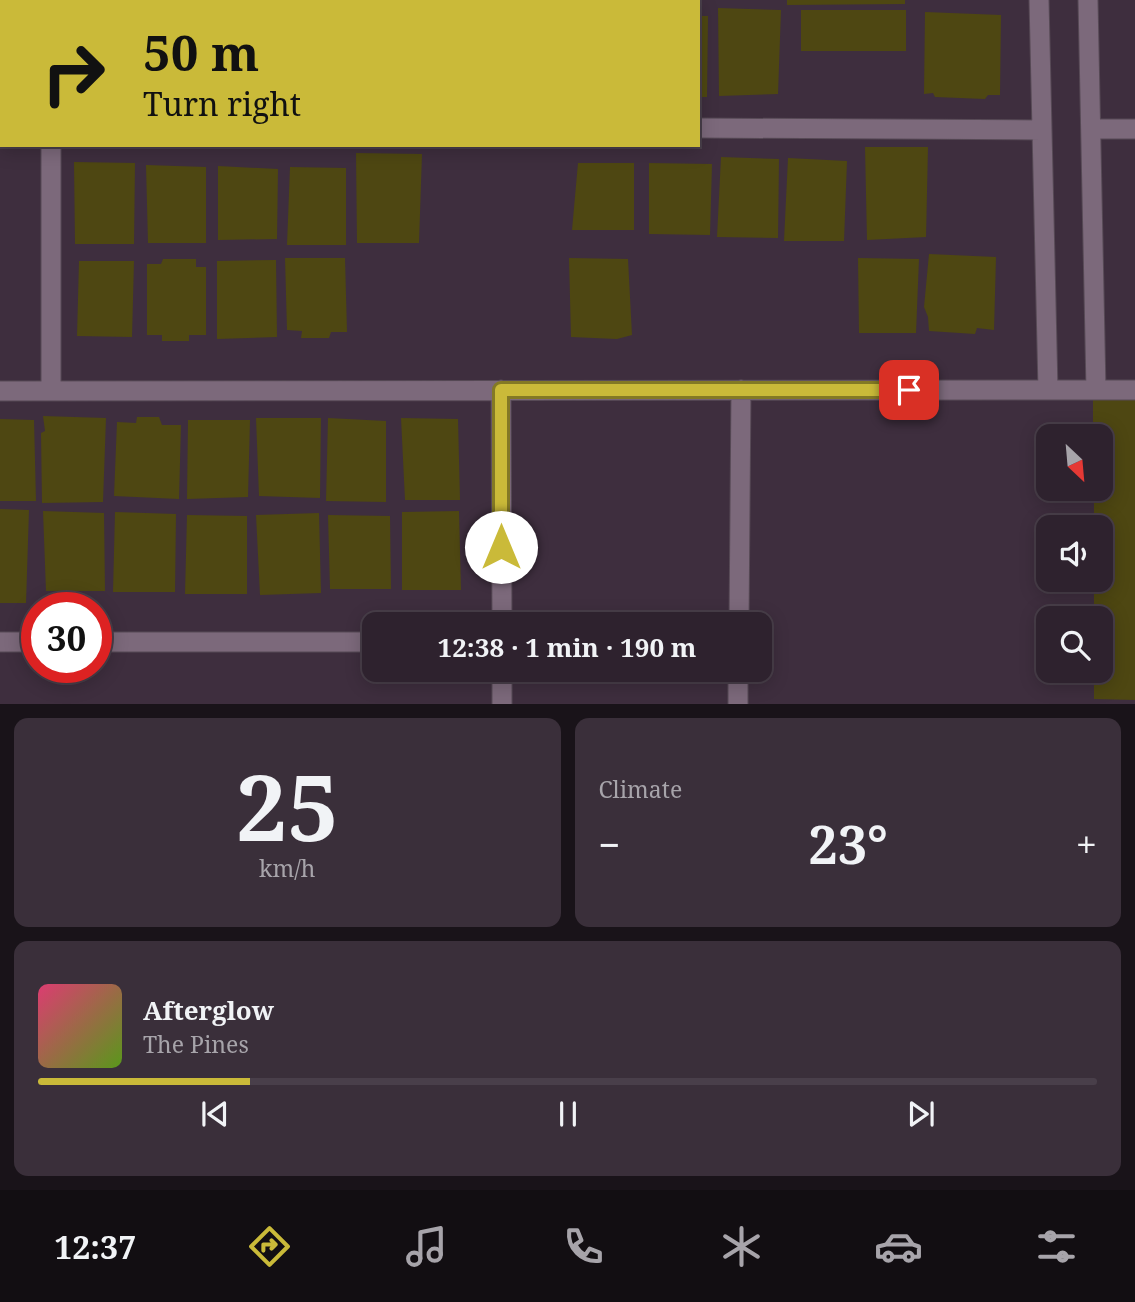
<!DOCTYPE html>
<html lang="en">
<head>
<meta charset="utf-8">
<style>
  body { margin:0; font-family:"Noto Serif",serif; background:#3a2f3a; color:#f1f3f6; height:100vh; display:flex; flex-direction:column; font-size:26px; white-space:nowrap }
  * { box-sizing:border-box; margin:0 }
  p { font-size:23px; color:#a7a4aa }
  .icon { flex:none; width:38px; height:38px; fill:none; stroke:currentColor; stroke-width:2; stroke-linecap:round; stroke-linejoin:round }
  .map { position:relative; height:704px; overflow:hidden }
  .details { display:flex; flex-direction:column; gap:14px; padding:14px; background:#191319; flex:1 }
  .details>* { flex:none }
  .banner { position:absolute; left:0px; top:0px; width:700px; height:147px; box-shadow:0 4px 18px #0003,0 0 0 2px #493f4a; background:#caba39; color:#111; overflow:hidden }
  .needle { width:46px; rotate:154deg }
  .controls { position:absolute; left:1036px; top:424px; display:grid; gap:14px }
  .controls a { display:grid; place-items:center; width:77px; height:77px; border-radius:14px; background:#2e222e; box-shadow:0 4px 18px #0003,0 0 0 2px #493f4a; font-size:35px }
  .speed { position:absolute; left:21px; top:592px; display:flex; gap:14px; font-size:35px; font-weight:700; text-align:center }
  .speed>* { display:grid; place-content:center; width:91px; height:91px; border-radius:50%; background:#2e222e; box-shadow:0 4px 18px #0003,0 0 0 2px #493f4a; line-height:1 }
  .speed .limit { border:10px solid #d22; background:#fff; color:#111 }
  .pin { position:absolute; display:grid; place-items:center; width:60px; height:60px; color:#fff; margin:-30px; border-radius:14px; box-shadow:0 4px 10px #0006 }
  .me { position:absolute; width:77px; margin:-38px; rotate:0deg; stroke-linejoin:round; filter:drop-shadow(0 0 5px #0008) }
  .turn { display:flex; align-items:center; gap:24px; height:147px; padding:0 28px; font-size:32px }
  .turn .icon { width:91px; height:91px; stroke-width:2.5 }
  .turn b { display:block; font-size:49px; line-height:60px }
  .big { font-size:52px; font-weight:700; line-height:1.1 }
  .details .card { flex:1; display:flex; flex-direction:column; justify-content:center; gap:10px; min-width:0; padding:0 24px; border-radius:14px; background:#3a2f3a }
  .details .dial { align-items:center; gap:0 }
  .dial b { font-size:91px; line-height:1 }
  .song { display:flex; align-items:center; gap:21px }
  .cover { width:84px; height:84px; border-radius:10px; background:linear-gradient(135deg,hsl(340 70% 55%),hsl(90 70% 35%)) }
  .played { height:7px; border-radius:4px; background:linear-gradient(90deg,#caba39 20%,#493f4a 20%) }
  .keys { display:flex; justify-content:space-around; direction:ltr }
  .heat { display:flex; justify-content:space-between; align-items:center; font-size:38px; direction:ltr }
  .details .tiles { flex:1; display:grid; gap:14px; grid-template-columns:1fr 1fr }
  .card:last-child { grid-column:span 2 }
  .trip { position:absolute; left:362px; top:612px; width:410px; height:70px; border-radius:14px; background:#2e222e; box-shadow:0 4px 18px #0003,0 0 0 2px #493f4a; font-weight:700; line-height:70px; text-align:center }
  .tabs { display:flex; height:112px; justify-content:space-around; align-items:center; background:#120e12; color:#a7a4aa }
  .tabs .icon { width:49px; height:49px }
  .tabs .active { color:#caba39 }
  .tabs b { font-size:32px; color:#f1f3f6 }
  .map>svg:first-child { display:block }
</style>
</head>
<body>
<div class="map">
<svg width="1135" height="704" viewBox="0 0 1135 704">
  <rect width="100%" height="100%" fill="#3e2e3e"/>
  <!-- building -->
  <path fill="#4e4712" d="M787,0H905V4L787,5Z
    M718,8L781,10L778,94L719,96Z
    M801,10H906V51H801Z
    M925,12L1001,15L1000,95H988L985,99L935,97L933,93L924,94Z
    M698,16H708L707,97H698Z
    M865,147H928L926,237L867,240Z
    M356,153L422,154L419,243H357Z
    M721,157L779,159L778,238L717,237Z
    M788,158L847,161L844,241H784Z
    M74,162L135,163L134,244H75Z
    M578,163H634V230H572Z
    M649,163L712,164L710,235L649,234Z
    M146,165L206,167V243H148Z
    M218,166L278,169L277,239L218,240Z
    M290,167L346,168V245H287Z
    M929,254L996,257L994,330L977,328L975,334L929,331L928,317L924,307Z
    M285,258H345L347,332H331L329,338H301L302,331L287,330Z
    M569,258L628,259L632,335L617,339L571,337Z
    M858,258L919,259L916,333H859Z
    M163,259H196V267H206V335H189V341H162V335H147V264H161Z
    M276,260L277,337L217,339V261Z
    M79,261H134L132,337L77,336Z
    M1135,392V700L1094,699V670H1101V618H1094V579H1101V527H1094V488H1101V436H1093V393Z
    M43,416L106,418L103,502L42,503L41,433L45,431Z
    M137,417H159L162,425H181L179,499L114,496L117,422L136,423Z
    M256,418H321L320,498L259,496Z
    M328,418L386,421V502L326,501Z
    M401,418L458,419L460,500H405Z
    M0,419L34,420L36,501H0Z
    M188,420H250L248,497L187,499Z
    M0,509L29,510L26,603H0Z
    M43,511L104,513L105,591H46Z
    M459,511L461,590H402V512Z
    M115,512L176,514L175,592H113Z
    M319,513L321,593L260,595L256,515Z
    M187,515L247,516V594H185Z
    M328,515L390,516L391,589H330Z"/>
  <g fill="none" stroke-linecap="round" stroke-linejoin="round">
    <defs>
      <path id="minor" d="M49,0V2
        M1039,0L1048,390
        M1088,0L1096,390
        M698,128L1042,130
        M1091,129H1135
        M501,390L502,625
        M0,391L1135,390
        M51,391V145
        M739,625L741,390
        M0,642H37
        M96,642H374
        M502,670V704
        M738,704V670"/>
    </defs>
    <!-- minor casing -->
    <use href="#minor" stroke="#574a56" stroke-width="21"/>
    <!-- minor -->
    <use href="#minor" stroke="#7c697b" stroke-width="19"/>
  </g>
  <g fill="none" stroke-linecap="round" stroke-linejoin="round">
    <defs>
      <path id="route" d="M501,547V390H909"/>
    </defs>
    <!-- route casing -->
    <use href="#route" stroke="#837925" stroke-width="18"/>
    <!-- route -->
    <use href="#route" stroke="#caba39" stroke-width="12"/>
  </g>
</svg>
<div class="controls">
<a><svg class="needle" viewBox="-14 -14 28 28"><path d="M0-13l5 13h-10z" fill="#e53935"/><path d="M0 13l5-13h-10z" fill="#a7a4aa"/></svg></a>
<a><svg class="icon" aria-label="sound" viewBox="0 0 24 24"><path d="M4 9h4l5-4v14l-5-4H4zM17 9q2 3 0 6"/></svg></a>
<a><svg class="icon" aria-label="search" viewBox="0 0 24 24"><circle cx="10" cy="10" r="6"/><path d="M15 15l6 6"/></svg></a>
</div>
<div class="speed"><div class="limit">30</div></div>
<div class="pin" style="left:909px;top:390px;background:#d93025"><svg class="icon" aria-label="arrive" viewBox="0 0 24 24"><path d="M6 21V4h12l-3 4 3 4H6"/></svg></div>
<svg class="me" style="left:501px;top:547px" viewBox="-20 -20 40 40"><circle r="19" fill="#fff"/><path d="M0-13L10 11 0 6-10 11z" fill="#caba39"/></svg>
<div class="trip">12:38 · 1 min · 190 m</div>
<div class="banner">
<div class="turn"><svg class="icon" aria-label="right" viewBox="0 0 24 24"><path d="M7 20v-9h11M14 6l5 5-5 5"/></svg><div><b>50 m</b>Turn right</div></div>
</div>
</div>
<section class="details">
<div class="tiles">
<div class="card dial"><b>25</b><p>km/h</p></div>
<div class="card"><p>Climate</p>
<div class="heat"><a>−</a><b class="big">23°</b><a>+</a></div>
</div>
<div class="card">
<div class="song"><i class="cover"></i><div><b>Afterglow</b><p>The Pines</p></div></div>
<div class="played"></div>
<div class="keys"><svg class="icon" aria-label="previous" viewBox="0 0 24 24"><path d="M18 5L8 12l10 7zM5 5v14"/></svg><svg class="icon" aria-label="pause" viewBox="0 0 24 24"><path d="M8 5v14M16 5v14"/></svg><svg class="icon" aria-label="next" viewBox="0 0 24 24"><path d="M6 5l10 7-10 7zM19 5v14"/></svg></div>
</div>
</div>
</section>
<nav class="tabs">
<b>12:37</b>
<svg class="icon active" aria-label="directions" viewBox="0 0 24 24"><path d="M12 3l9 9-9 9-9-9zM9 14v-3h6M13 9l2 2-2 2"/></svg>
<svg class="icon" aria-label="music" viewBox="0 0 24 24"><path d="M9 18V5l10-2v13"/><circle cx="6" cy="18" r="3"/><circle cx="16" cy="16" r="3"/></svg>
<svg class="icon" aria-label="phone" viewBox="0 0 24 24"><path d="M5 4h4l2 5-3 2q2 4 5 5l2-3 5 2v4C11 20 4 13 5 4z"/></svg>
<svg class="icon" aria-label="climate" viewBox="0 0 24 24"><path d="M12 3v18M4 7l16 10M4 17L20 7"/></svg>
<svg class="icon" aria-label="car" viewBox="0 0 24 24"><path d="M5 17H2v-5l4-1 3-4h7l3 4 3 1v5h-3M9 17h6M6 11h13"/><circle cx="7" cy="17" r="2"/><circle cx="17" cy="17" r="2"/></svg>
<svg class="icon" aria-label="filters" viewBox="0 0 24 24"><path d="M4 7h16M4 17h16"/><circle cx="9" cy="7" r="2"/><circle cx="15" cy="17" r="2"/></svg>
</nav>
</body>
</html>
